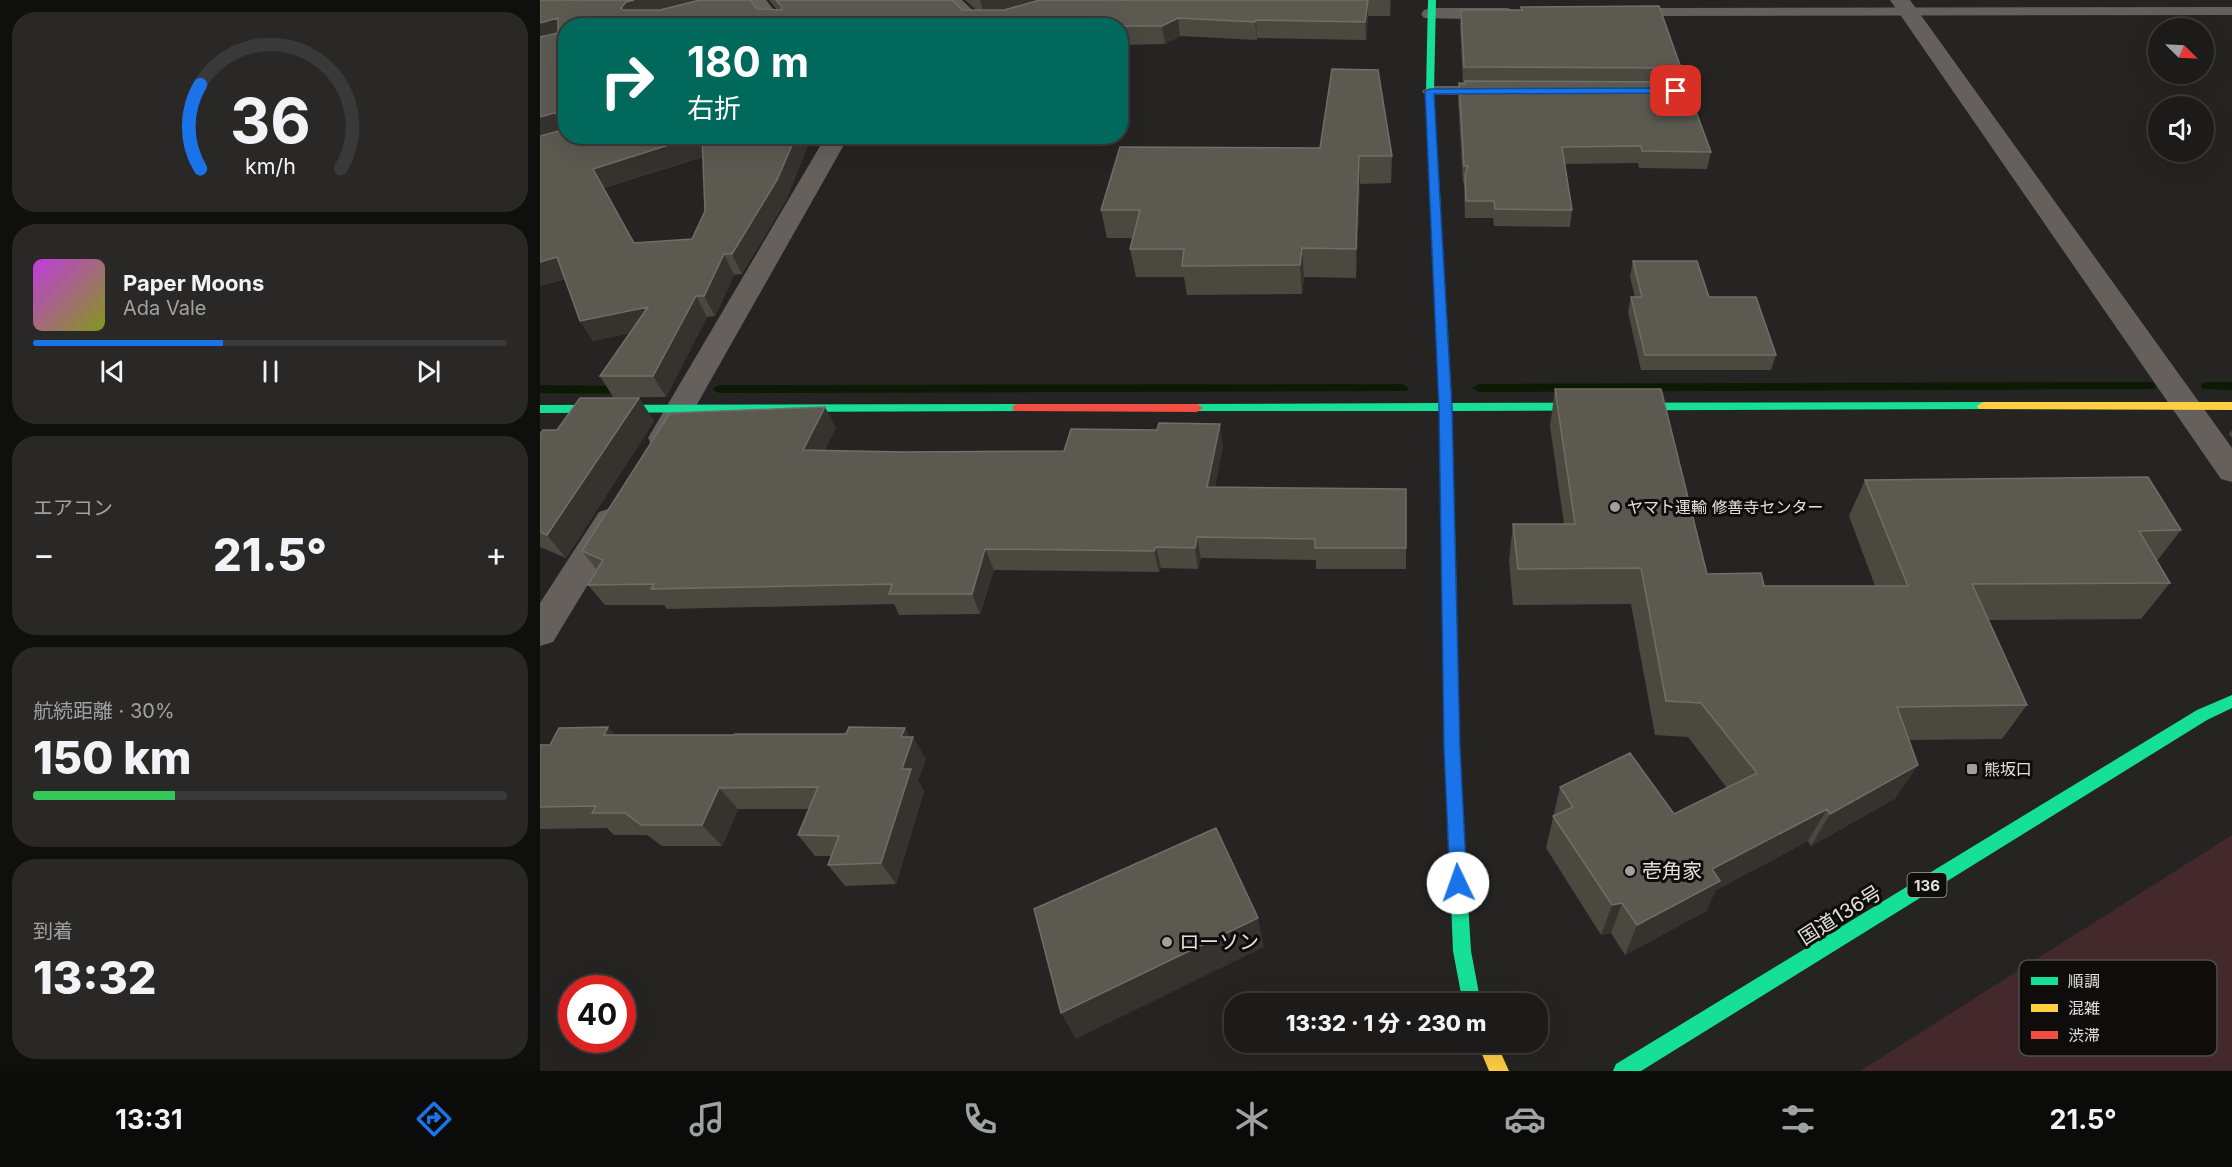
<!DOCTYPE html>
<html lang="ja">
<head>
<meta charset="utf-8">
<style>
  body { margin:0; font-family:Inter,"Noto Sans JP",sans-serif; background:#292827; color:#f1f3f6; height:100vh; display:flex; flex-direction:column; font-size:22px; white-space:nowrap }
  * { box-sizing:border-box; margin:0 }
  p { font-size:20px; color:#a0a1a2 }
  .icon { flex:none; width:33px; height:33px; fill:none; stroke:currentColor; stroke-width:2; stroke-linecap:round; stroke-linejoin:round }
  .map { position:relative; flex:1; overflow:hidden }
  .side { display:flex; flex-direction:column; gap:12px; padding:12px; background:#0f0f0e; width:540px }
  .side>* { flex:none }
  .top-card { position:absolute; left:18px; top:18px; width:570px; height:126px; border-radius:24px; box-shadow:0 6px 24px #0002,0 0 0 2px #3a3939; background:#00695c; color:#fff; overflow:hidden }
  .needle { width:39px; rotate:114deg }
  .fabs { position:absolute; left:1608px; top:18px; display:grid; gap:12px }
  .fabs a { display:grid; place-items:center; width:66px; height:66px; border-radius:50%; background:#1c1b1a; box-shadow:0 6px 24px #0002,0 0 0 2px #3a3939; font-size:30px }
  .speed { position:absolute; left:18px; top:975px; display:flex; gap:12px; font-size:30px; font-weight:700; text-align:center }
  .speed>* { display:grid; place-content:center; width:78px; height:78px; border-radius:50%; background:#1c1b1a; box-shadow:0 6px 24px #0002,0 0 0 2px #3a3939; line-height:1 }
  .speed .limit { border:9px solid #d22; background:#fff; color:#111 }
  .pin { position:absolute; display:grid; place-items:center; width:51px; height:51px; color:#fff; margin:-26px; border-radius:12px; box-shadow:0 3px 9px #0006 }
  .me { position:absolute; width:66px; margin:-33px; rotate:357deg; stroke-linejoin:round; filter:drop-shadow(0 0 4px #0008) }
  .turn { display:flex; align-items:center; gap:21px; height:126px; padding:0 30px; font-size:27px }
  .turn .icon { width:78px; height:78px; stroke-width:2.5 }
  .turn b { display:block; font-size:42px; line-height:51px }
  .big { font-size:45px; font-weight:800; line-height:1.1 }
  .side .card { flex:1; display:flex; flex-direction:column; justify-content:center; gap:9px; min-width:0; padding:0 21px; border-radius:24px; background:#292827 }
  .side .dial { align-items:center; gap:0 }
  .dial svg { height:156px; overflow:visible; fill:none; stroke:#3a3939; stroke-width:7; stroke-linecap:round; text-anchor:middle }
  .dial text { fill:#f1f3f6; stroke:none }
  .song { display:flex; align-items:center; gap:18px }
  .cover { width:72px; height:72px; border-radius:9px; background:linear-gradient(135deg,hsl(290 70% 55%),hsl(70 70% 35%)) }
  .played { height:6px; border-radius:3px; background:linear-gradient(90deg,#1a73e8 40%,#3a3939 40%) }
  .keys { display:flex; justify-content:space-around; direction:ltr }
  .heat { display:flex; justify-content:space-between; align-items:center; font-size:33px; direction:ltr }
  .charge { height:9px; border-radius:4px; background:linear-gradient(90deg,#34c759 30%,#3a3939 0) }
  .trip { position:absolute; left:684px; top:993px; width:324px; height:60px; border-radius:24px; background:#1c1b1a; box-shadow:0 6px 24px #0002,0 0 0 2px #3a3939; font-weight:800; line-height:60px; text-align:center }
  .menu { display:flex; height:96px; justify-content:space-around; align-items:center; background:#0b0b0a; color:#a0a1a2 }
  .menu .icon { width:42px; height:42px }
  .menu .current { color:#1a73e8 }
  .menu b { font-size:27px; color:#f1f3f6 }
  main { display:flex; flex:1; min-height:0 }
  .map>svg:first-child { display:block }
</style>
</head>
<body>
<main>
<section class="side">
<div class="card dial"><svg viewBox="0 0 100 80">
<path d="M14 69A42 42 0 1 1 86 69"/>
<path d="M14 69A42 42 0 0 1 14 26" stroke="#1a73e8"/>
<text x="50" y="56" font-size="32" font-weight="700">36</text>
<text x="50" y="72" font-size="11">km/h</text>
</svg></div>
<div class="card">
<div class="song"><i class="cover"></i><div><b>Paper Moons</b><p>Ada Vale</p></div></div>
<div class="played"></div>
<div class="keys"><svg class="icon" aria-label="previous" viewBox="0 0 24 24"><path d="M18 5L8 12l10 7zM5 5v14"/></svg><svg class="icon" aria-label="pause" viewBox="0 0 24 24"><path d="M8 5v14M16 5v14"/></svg><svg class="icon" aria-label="next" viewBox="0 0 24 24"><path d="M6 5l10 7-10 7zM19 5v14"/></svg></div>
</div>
<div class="card"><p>エアコン</p>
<div class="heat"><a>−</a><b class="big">21.5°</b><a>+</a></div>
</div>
<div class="card"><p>航続距離 · 30%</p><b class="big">150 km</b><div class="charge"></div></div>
<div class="card"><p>到着</p><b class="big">13:32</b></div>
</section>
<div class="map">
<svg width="1692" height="1071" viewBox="0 0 1692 1071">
  <rect width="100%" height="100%" fill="#252423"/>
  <!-- green -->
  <path fill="#43292b" d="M1692,835V1071H1320Z"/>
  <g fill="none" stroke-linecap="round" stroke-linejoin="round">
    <!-- stream -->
    <path fill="#0c1a03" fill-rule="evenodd" d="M1609,382L1614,383L1616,386L1614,389L939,392L932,388L939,384Z
      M1668,382H1692V390L1663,389L1661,386L1663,383Z
      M862,384L869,388L867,391L179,393L172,389L179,385Z
      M0,385L87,386L94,390L87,394L0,393Z"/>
    <!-- lane -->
    <path fill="#66605c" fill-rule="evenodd" d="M1692,7V15L1116,16L1109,12L1116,8Z
      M890,86H950L958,91L950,96L884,94L882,91Z"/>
    <!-- street -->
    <path fill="#66605c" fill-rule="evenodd" d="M206,0H226L247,26H226Z
      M401,0H422L449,26H427Z
      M1350,0H1370L1692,448V482L1681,479Z
      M891,8H967L974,10L977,14L974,18L967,20L884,18L881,14L884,10Z
      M286,136H309L134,445L123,448L112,445L108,438Z
      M71,508L83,512L87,520L13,642L0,646V603L59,512Z"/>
    <!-- fast -->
    <path fill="#16e098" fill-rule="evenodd" d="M888,0H896L894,91L912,403L1443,402L1449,406L1447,409L912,411L916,568L914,572H904L902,568L900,411H653L651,408L653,405L657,404L900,403L886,91Z
      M478,404L482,405L484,408L482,411L0,413V405Z
      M1692,695V708L1667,720L1101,1071H1073L1076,1064L1657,710Z
      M917,845L923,847L925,853L931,951L941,1004H923L913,951L909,853L911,847Z"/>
    <!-- slow -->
    <path fill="#ffcf43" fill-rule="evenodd" d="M1443,402H1692V410L1439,409L1437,406Z
      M909,563L914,564L916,568L920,748L925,853L923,859L917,861L911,859L909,853L904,748L902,568L904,564Z
      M937,1042H956L969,1071H949Z"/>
    <!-- jam -->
    <path fill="#f24e42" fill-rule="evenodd" d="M478,404H657L663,408L657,412L474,411L472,408L474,405Z"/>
  </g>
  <!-- wall -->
  <path fill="#4a483f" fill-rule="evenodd" d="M0,0L237,10L229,0H412L422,10H436L425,0H851L850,16H828L826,40L717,38V40L640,36L625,44L580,45V26H26V136H272L246,200L202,274L194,275L175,316L167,317L126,397H73L60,376L90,333L53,341L40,321L25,279L0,286ZM163,157L165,211L152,239L94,243L64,188Z
    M981,7L1141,68L1138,82L1171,152L1167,169L1099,168L1098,163L1024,164L1032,210L1030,227L954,226L953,218H925L924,183H923L918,99L919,83L923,84L920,26L921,10H981Z
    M580,147L852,156L851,183L820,184L816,278L764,277L762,294L647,295L644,277H596L590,249L593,238H567L561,210Z
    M1093,261L1169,297L1236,355L1231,370H1101L1088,312L1091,297H1095L1090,277Z
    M1015,389L1167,574L1224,586H1335L1309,516L1325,480L1641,530L1617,561L1630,583L1601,619L1449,620L1487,705L1462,739L1369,740L1356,798L1271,846L1268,841L1176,890L1166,911L1085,955L1071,933L1061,935L1006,848L1020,787L1134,814L1187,788L1148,737L1115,735L1091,604L973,605L969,561L973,524H1024L1010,426Z
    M99,398L114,421L26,558L0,547V434L17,430Z
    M296,428L284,451L364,452L524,451L683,445L675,487L866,548V569H776V560L661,558L658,569L621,568L619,572L454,570L440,614L359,615L354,604L127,609L124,605H65L48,585L57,570L42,551Z
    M1692,430V438L1689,434Z
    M76,735L370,737L386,759L378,781L384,791L356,884L305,886L288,865L292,856H275L258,835L269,809H198L182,846H122L107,835H74L67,828L0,829V745H10Z"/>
  <!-- shaded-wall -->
  <path fill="#35332d" d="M94,0H174L94,20L81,8L86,2Z
    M440,0H508L445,18Z
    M828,0V16L826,40L825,22Z
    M850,0H851L850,16Z
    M18,18L26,33L0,43V23Z
    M638,18L640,36L625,44L622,26Z
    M716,20L717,38V40L715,22Z
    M14,113L25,132L0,140V117Z
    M157,136H163L171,154L64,188L53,169Z
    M256,136H272L246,200L202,274L192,254Z
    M819,156L820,184L816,278V249Z
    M762,248L764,277L762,294L760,265Z
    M184,254L194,275L175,316L164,296Z
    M17,257L30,277L0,286V262Z
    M156,296L167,317L126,397L113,376Z
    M108,307L120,327L53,341L40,321Z
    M99,398L114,421L26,558L7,535Z
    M285,407L296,428L274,471L263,450Z
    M680,424L683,445L671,508L667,487Z
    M657,537L661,558L658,569L655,548Z
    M616,547L621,568L619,572L614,551Z
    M445,549L454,570L440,614L432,594Z
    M68,727L89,749L64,735Z
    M365,728L372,741L373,737L386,759L378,781L384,791L356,884L341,863L362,769L361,737Z
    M1378,765L1356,798L1271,846L1290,814Z
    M179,788L198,809L182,846L162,825Z
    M1287,809L1268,841L1176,890L1166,911L1085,955L1097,925L1172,869Z
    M1082,903L1071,933L1061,935L1072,905Z
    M718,918L724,947L536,1039L521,1013Z"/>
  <!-- building -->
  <path fill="#5b5950" stroke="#706e67" stroke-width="1.5" d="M0,0H94L86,2L81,8L83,10H120L160,0H210L217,9L242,10V7L236,0H412L422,10H464L500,0H828L825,22L716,20L715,22L638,18L622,26H26V114L14,113L0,117V37L18,33V18L0,23Z
    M1119,6L1141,68L924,67L921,10H982L981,7Z
    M792,69L838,70L852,156H819L816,249L762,248L760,265L642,266L644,249H590L600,210H561L580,147L780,148Z
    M1144,79L1171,152L1102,151L1101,146L1022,147L1032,210L955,209L954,201H926L925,175L928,166H924L919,83L925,84V81L1139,82Z
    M26,129V136H157L53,169L94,243L152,239L165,211L162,136H256L237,180L192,254H184L164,296H156L113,376H60L108,307L40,321L17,257L0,262V136Z
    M1093,261H1157L1169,297H1216L1236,355H1105L1091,297H1102Z
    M1015,389H1121L1167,574L1221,573L1224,586H1368L1325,480L1608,477L1641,530L1599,531L1630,583L1432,584L1487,705L1357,707L1378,765L1290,814L1287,809L1172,869L1180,881L1097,925L1082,903L1072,905L1013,816L1033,807L1020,787L1090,753L1134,814L1217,773L1161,703L1126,701L1101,568L978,569L973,524H1035Z
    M40,398H99L7,535L0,532V434L3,430H17Z
    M285,407L263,450L364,452L524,451L531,429L617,430L619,423L680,424L667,487L866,489V548H775V539L657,537L655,548L616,547L614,551L445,549L432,594H349L352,584L111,589L114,584L48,585L63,560L42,551L130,413Z
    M68,727L64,735H194L195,734H306L309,727L365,728L361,737H373L362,769H371L341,863L288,865L299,836L258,835L278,787L179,788L162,825H101L85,813H52L56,806L0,807V745H10L19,728Z
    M676,828L718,918L521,1013L494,909Z"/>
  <!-- route -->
  <path fill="#1a73e8" stroke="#114b97" stroke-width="1.5" d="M1136,88L1139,89V93L894,94L912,409L920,748L927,883L925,889L918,891L912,889L910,883L904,748L899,409L885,91L890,89Z"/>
  <!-- markers -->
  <g fill="#a09f9e" stroke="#0e0d0c" stroke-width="2">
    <circle cx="1075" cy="507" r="6"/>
    <rect x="1426" y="763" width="12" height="12" rx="3"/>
    <circle cx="1090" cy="871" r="6"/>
    <circle cx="627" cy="942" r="6"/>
  </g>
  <g text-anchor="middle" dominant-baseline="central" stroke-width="6" stroke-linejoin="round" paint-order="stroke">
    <!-- shield labels -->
    <rect fill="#0e0d0c" stroke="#a2a1a0" stroke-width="1.5" x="1367.5" y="873" width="39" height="24" rx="4.5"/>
    <g font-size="15" font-weight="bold" fill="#e2e1e0">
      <text x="1387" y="885">136</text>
    </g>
    <!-- poi labels -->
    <g font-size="16" fill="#e2e1e0" stroke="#0e0d0c" text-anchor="start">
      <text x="1087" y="507">ヤマト運輸 修善寺センター</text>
      <text x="1444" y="769">熊坂口</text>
    </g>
    <!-- near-poi labels -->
    <g font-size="20" fill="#e2e1e0" stroke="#0e0d0c" text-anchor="start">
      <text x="1102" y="871">壱角家</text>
      <text x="639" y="942">ローソン</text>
    </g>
    <!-- near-street labels -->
    <g font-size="20" fill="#e2e1e0" stroke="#0e0d0c">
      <text transform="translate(1300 915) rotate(-32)">国道136号</text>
    </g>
  </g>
  <!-- legend -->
  <rect x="1479" y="960" width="198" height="96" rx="9" fill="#0e0d0c" stroke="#4e4d4c" stroke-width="1.5"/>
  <rect x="1491" y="977" width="27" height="8" fill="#16e098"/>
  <rect x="1491" y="1004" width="27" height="8" fill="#ffcf43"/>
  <rect x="1491" y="1031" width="27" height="8" fill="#f24e42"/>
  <g font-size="16" fill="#e2e1e0">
    <text x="1528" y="987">順調</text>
    <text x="1528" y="1014">混雑</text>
    <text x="1528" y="1041">渋滞</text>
  </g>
</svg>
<div class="fabs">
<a><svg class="needle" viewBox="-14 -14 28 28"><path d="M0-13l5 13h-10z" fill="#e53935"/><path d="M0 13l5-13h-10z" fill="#a0a1a2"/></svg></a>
<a><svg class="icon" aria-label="sound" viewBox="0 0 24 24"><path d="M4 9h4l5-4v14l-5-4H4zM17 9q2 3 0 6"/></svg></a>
</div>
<div class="speed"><div class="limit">40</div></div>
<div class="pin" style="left:1136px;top:91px;background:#d93025"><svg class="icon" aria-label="arrive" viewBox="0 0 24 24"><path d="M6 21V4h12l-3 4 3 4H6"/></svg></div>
<svg class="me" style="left:918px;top:883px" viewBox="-20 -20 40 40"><circle r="19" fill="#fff"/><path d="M0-13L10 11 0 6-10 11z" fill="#1a73e8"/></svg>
<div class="trip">13:32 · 1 分 · 230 m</div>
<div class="top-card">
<div class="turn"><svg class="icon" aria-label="right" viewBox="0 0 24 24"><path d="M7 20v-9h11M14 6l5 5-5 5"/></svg><div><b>180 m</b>右折</div></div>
</div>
</div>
</main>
<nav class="menu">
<b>13:31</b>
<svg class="icon current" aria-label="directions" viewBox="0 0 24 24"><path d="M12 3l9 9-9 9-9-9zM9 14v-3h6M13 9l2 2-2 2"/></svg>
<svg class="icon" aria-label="music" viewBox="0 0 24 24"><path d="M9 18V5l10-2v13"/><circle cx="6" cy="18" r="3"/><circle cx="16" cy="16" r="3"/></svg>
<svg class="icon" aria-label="phone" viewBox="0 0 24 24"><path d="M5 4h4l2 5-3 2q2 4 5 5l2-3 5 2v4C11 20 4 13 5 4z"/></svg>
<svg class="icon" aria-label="climate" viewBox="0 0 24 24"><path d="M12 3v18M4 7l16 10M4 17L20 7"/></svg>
<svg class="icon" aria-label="car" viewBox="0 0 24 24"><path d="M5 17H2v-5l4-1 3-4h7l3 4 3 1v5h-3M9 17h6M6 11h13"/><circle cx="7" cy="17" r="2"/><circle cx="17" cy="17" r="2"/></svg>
<svg class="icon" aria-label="filters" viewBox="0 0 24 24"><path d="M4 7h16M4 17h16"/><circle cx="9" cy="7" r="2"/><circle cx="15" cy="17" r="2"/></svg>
<b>21.5°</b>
</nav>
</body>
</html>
